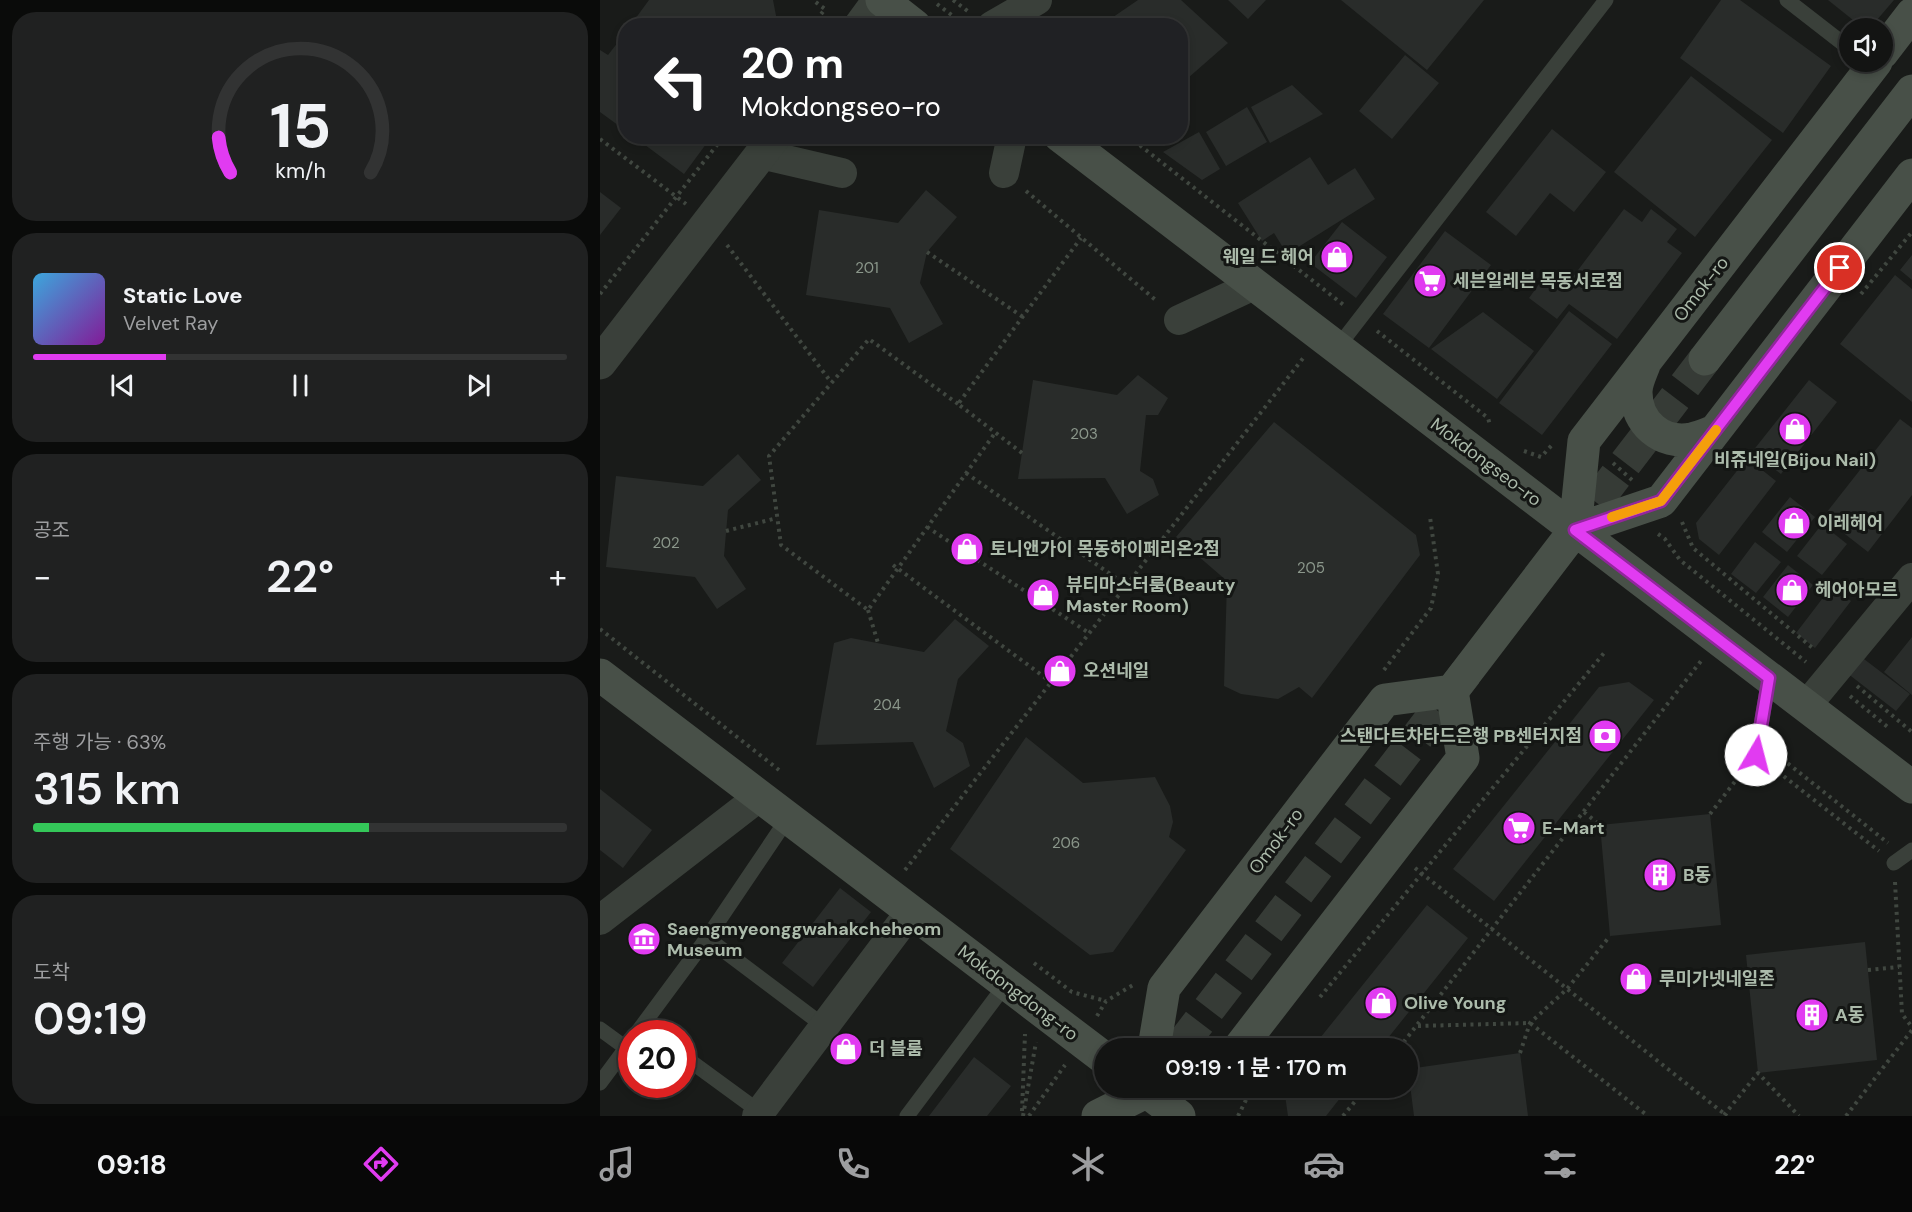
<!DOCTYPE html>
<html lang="ko">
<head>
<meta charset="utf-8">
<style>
  body { margin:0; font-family:"DM Sans","Noto Sans KR",sans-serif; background:#202121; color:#f1f3f6; height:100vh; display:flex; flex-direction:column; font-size:22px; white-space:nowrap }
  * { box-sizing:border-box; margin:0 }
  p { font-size:20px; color:#9d9ea0 }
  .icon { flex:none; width:33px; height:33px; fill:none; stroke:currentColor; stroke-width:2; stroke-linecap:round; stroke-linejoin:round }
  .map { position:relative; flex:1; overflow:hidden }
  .side { display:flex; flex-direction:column; gap:12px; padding:12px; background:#0a0b0a; width:600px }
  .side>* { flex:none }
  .guide { position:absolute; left:18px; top:18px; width:570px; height:126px; border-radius:24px; box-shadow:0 3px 9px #0003,0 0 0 2px #323333; background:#202124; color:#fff; overflow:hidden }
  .controls { position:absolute; left:1239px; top:18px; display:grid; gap:12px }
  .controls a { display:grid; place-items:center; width:54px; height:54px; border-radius:50%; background:#131413; box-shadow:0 3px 9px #0003,0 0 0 2px #323333; font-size:30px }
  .speed { position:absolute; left:18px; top:1020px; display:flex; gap:12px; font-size:30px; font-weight:700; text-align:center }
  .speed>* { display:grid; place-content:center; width:78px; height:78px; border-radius:50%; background:#131413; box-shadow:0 3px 9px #0003,0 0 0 2px #323333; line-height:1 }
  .speed .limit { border:9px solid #d22; background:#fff; color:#111 }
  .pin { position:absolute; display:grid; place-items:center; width:51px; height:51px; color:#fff; margin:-26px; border:3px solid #fff; border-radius:50%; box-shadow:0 2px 6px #0007 }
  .me { position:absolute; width:66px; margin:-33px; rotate:8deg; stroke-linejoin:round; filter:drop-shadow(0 0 4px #0008) }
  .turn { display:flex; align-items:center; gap:21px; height:126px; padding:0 24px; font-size:27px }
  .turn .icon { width:78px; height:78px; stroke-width:2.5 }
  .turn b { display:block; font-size:42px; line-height:51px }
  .big { font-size:45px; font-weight:600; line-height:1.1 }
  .side .card { flex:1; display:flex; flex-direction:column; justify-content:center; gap:9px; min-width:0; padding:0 21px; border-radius:24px; background:#202121 }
  .side .dial { align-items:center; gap:0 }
  .dial svg { height:156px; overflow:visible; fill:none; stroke:#323333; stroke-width:7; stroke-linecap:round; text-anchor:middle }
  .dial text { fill:#f1f3f6; stroke:none }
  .song { display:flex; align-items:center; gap:18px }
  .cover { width:72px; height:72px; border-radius:9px; background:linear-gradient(135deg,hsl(200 70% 55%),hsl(290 70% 35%)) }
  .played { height:6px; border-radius:3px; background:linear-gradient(90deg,#e13bf1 25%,#323333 25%) }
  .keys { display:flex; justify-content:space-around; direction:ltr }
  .heat { display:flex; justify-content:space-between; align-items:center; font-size:33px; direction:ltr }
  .charge { height:9px; border-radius:4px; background:linear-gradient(90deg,#34c759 63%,#323333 0) }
  .trip { position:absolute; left:494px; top:1038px; width:324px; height:60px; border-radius:30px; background:#131413; box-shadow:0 3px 9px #0003,0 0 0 2px #323333; font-weight:600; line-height:60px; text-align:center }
  .tab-bar { display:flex; height:96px; justify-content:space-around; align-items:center; background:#080808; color:#9d9ea0 }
  .tab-bar .icon { width:42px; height:42px }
  .tab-bar .selected { color:#e13bf1 }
  .tab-bar b { font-size:27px; color:#f1f3f6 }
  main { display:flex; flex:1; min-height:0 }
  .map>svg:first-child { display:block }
</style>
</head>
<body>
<main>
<section class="side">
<div class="card dial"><svg viewBox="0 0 100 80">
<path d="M14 69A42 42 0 1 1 86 69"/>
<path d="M14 69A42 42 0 0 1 8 51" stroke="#e13bf1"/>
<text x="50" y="56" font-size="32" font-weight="700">15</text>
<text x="50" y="72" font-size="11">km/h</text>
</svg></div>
<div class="card">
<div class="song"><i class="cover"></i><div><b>Static Love</b><p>Velvet Ray</p></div></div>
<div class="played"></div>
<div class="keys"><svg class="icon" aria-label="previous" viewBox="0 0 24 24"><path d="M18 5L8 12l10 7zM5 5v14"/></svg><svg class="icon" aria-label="pause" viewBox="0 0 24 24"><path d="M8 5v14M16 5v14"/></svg><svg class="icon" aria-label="next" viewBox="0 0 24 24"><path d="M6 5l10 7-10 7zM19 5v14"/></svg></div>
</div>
<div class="card"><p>공조</p>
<div class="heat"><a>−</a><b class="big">22°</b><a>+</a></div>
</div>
<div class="card"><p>주행 가능 · 63%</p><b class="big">315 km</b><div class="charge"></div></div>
<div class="card"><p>도착</p><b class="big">09:19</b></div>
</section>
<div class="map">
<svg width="1312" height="1116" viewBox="0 0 1312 1116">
  <rect width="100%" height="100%" fill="#191b19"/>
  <!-- building -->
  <path fill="#292c2a" d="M49,0H173L178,26H30Z
    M538,0H581L628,43L580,85V26H500Z
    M628,0H666L648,19Z
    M741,0H884L827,70Z
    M1121,0H1140L1231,66L1183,133L1080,58Z
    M1228,0H1294L1270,28H1263Z
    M26,32V131L0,112V50L8,55Z
    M805,55L839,83L792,139L759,111Z
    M1091,76L1172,140L1095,237L1014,172Z
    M692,85L723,114L670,143L651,107Z
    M647,107L667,142L626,166L606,132Z
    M952,129L1006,172L974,212L950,193L916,236L886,212Z
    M599,132L620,169L602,180L563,152Z
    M33,136H112L84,174Z
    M710,157L728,185L755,168L775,199L687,254L674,233L662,241L638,203Z
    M326,190L357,217L327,252L320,283L343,324L309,343L290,308L206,295L219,210L298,223Z
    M0,192L21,208L0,235Z
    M1024,209L1042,222L1051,209L1077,229L1067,242L1082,253L1017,339L969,304L957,319L929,298L948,272L966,286Z
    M742,222L787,257L756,298L710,263Z
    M845,231L891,265L829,348L783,314Z
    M1312,255V280L1300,270Z
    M1295,275L1312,289V402L1240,344Z
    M969,311L1012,344L942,435L899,403Z
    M883,312L934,351L897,399L831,349Z
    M538,375L568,398L558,415H546L540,471L553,479L559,495L527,514L505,478L418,479L433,380L517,395Z
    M1209,380L1237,402L1181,474L1152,452Z
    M1300,419L1312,428V495L1268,552L1223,517Z
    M674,422L816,535L820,555L712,698L699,687L678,699L641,694L624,686L627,581L576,537Z
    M138,454L161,480L128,510L124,556L146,589L117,609L95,577L6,567L16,476L103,486Z
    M1147,458L1176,481L1119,555L1099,539L1096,523Z
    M1190,497L1215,517L1187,552L1162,532Z
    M1222,524L1247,544L1222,575L1197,556Z
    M1155,542L1181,562L1156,593L1131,574Z
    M1188,565L1213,585L1188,617L1163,597Z
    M1232,586L1251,601L1215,648L1196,633Z
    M355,619L389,646L358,679L346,731L363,743L370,766L334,788L313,742L216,745L234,643L251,638L324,652Z
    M1312,637V695L1284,672Z
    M1260,656L1310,694L1296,711L1247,673Z
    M1029,682L1054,700L894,901L853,869L999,687Z
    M426,737L483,783L555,777L570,806L573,822L569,837L586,850L513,952L490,955L350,849Z
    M0,789L52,830L23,868L0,850Z
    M1110,814L1121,925L1010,936L1000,825Z
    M240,888L271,912L213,987L182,963Z
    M827,905L868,938L780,1048H712Z
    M1265,942L1277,1060L1158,1073L1146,955Z
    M920,1053L928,1116H814L808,1069Z
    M374,1057L411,1086L387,1116H329Z
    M684,1088H748L726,1116H688Z"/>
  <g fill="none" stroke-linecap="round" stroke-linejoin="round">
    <!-- secondary-tunnel -->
    <path stroke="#363b36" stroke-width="33" stroke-dasharray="33 16" stroke-linecap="butt" d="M966,541L1105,359
      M579,1048L866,673"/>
    <!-- path -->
    <path stroke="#404740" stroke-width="4" stroke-dasharray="3 4.5" stroke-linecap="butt" d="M353,0L369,12
      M337,4L365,25
      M212,26L225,9L213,0
      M528,136L745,306
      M0,139L86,204
      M426,191L558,302
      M127,245L231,382
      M327,252L423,317
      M0,294L124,136
      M1261,294L1312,232
      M777,331L888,418L890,425
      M358,404L269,339L169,456L181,545L268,610L395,433
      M924,451L941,457L952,445
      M422,453L358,404L481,238
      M1013,463L1032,480
      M366,473L526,585
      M1082,522L1093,548L1215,650
      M327,527L489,633
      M126,531L177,518
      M1058,534L1065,539L1080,560L1206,662
      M293,565L451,682
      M268,610L278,643
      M0,629L179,770
      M784,670L831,608L838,574L830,517
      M1257,686L1312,732
      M1250,696L1290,729
      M1176,754L1288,843
      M1172,767L1279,851
      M984,812L1000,825
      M1110,814L1143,771
      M815,868L1127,1116
      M305,870L704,357
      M1295,882L1302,1014L1312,1027
      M434,963L472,992L506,1001
      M1268,970L1299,967
      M720,997L1004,653
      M497,1016L506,1001L533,985
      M818,1026L930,1023L1048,1116
      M799,1048L1101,661
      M920,1053L930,1023L967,989L1010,936
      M422,1111L425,1034
      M1124,1115L1158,1073L1199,1116
      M423,1116L436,1042
      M429,1116L465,1065
      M638,1116L652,1088
      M743,1116L766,1088
      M1246,1116L1312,1030"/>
    <!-- service -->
    <path stroke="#3a403a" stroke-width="15" d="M1187,0L1250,49
      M737,348L1006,0
      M1156,755L1169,678
      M1294,863L1312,850
      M107,938L224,1026
      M0,1029L26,1048
      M36,1034L107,938L188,818
      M82,1055L160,1112
      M0,1083L32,1040
      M307,1116L406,984"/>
    <!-- minor -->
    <path stroke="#3a403a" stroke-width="30" d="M392,26L437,0
      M161,154L242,173
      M404,173L412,136
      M579,320L654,285
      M1206,706L1312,578
      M0,920L159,797
      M157,1116L311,911"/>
    <!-- tertiary -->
    <path stroke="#3a403a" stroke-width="33" d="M260,26L279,0
      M0,363L175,136"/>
    <!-- secondary -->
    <path stroke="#485048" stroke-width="33" d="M282,0L315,26
      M1282,53L1312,14
      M460,136L1312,787
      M1105,359L1312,91
      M1044,365C1041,373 1036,383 1036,392C1036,423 1062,445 1092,439C1100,437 1107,434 1115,431
      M975,530L1061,501L1312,175
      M0,675L504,1058
      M554,1048L564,988L785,700L852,691L975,530L984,441L1276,62
      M639,1048L863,758L852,691
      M542,1088L579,1116
      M498,1116L554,1088"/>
  </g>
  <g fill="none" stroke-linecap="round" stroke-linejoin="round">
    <defs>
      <path id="route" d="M1156,755L1169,678L975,530L1061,501L1240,268"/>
    </defs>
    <!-- route casing -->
    <use href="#route" stroke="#92269d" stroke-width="15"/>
    <!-- route -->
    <use href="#route" stroke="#e13bf1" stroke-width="10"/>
    <!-- slow -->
    <path stroke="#f59e0b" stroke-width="10" d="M1012,517L1061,501L1116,430"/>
  </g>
  <!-- icons -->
  <defs>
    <symbol id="shop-disc" viewBox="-11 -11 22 22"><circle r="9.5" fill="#e13bf1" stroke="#141614"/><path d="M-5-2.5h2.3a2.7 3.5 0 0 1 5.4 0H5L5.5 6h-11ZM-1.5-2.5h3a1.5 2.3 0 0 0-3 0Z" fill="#fff"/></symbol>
    <symbol id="supermarket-disc" viewBox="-11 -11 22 22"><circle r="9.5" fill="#e13bf1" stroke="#141614"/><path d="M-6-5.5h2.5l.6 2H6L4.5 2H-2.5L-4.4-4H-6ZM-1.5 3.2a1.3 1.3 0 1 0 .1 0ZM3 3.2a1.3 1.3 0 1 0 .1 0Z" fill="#fff"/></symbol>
    <symbol id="bank-disc" viewBox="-11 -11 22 22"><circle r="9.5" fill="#e13bf1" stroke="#141614"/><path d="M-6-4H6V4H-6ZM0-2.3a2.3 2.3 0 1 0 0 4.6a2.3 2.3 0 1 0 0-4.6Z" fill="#fff"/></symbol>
    <symbol id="building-disc" viewBox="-11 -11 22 22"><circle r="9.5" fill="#e13bf1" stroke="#141614"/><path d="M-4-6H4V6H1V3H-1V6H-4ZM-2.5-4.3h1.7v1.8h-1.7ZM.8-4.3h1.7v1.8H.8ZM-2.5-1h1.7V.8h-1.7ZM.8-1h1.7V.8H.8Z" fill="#fff"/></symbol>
    <symbol id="museum-disc" viewBox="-11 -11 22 22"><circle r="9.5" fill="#e13bf1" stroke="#141614"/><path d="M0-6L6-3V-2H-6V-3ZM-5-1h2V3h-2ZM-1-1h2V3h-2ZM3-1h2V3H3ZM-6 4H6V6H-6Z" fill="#fff"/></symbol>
  </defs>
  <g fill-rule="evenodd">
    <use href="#shop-disc" x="718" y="238" width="38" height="38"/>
    <use href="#supermarket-disc" x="811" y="262" width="38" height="38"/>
    <use href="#shop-disc" x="1176" y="410" width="38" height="38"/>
    <use href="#shop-disc" x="1175" y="504" width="38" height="38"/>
    <use href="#shop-disc" x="348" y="530" width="38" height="38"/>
    <use href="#shop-disc" x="1173" y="571" width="38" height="38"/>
    <use href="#shop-disc" x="424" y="576" width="38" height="38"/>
    <use href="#shop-disc" x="441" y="652" width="38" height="38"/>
    <use href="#bank-disc" x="986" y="717" width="38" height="38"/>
    <use href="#supermarket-disc" x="900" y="809" width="38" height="38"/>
    <use href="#building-disc" x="1041" y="856" width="38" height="38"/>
    <use href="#museum-disc" x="25" y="920" width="38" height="38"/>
    <use href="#shop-disc" x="1017" y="960" width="38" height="38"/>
    <use href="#shop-disc" x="762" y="984" width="38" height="38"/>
    <use href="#building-disc" x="1193" y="996" width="38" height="38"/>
    <use href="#shop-disc" x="227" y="1030" width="38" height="38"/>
  </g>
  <g text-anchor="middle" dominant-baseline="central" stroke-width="6" stroke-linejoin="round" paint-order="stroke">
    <!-- number labels -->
    <g font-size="15" fill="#8b978b">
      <text x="267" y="268">201</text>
      <text x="484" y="434">203</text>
      <text x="66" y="543">202</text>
      <text x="711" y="568">205</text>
      <text x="287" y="705">204</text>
      <text x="466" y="843">206</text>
    </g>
    <!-- poi labels -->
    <g font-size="18" font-weight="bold" fill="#acbbab" stroke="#141614" text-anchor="start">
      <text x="714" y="257" text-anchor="end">웨일 드 헤어</text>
      <text x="853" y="281">세븐일레븐 목동서로점</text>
      <text x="1195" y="460" text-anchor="middle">비쥬네일(Bijou Nail)</text>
      <text x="1217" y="523">이레헤어</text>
      <text x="390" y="549">토니앤가이 목동하이페리온2점</text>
      <text x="466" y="585">뷰티마스터룸(Beauty<tspan x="466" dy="21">Master Room)</tspan></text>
      <text x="1215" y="590">헤어아모르</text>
      <text x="483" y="671">오션네일</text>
      <text x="982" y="736" text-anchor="end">스탠다트차타드은행 PB센터지점</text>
      <text x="942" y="828">E-Mart</text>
      <text x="1083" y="875">B동</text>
      <text x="67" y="929">Saengmyeonggwahakcheheom<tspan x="67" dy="21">Museum</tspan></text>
      <text x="1059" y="979">루미가넷네일존</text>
      <text x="804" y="1003">Olive Young</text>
      <text x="1235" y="1015">A동</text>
      <text x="269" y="1049">더 블룸</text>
    </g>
    <!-- street labels -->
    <g font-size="18" fill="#acbbab" stroke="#141614">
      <text transform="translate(1101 289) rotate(-52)">Omok-ro</text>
      <text transform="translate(886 462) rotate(37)">Mokdongseo-ro</text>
      <text transform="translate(676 841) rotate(-53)">Omok-ro</text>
      <text transform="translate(418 993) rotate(37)">Mokdongdong-ro</text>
    </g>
  </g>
</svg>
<div class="controls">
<a><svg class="icon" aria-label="sound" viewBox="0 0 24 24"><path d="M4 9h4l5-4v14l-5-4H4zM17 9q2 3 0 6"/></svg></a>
</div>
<div class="speed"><div class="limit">20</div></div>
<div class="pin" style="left:1240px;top:268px;background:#d93025"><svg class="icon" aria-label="arrive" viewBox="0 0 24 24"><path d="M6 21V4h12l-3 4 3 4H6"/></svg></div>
<svg class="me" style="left:1156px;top:755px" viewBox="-20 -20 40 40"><circle r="19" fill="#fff"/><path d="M0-13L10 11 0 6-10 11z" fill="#e13bf1"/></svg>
<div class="trip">09:19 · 1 분 · 170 m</div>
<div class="guide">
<div class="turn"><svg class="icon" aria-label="left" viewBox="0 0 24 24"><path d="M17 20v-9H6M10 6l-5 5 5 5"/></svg><div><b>20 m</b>Mokdongseo-ro</div></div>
</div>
</div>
</main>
<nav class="tab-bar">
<b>09:18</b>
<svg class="icon selected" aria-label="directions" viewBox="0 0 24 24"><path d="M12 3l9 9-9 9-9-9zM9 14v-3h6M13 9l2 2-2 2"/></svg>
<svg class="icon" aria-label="music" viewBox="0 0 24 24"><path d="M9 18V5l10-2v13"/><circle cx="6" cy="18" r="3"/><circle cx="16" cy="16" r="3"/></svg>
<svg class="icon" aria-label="phone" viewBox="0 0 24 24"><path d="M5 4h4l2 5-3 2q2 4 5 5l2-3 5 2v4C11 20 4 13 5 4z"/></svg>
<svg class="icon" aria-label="climate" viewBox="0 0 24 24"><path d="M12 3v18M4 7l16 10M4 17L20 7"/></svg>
<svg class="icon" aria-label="car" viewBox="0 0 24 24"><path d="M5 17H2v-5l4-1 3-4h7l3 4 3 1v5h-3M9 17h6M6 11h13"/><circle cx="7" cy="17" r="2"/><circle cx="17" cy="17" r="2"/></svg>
<svg class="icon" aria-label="filters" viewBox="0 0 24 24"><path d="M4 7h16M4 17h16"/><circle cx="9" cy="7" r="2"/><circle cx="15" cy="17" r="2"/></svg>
<b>22°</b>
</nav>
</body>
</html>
